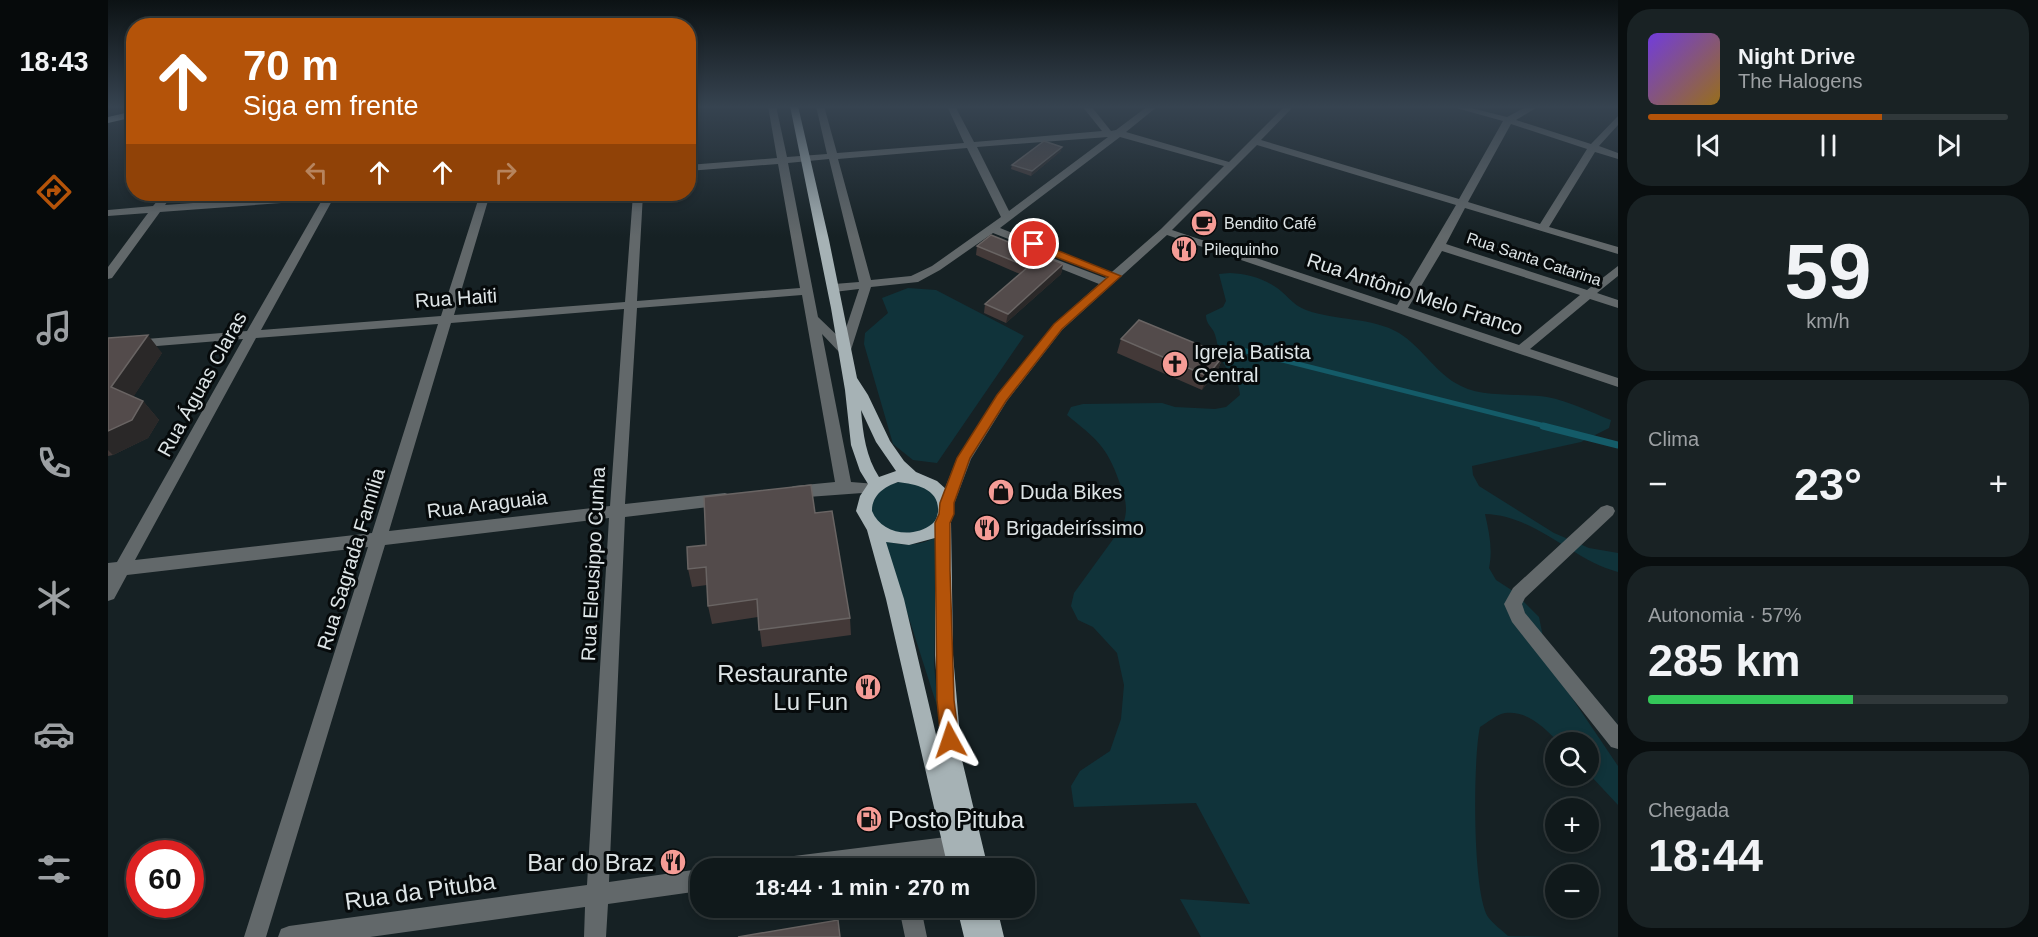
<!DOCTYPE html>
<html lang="pt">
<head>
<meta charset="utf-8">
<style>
  body { margin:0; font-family:Arial,sans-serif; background:#192224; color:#f1f3f6; height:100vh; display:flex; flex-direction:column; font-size:22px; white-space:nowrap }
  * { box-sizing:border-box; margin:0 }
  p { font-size:20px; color:#9ca0a3 }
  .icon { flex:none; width:33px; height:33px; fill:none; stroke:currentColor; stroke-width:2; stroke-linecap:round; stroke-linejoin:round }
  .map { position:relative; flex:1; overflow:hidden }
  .side { display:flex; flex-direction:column; gap:9px; padding:9px; background:#090e0f; width:420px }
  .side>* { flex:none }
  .top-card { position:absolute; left:18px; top:18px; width:570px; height:183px; border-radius:24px; box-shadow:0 3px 9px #0003,0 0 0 2px #30383a; background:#b45309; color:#fff; overflow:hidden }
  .controls { position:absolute; left:1437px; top:732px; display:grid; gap:12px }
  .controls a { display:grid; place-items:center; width:54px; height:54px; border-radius:50%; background:#10191b; box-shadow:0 3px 9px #0003,0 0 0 2px #30383a; font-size:30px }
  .speed { position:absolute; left:18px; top:840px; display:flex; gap:12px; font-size:30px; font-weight:700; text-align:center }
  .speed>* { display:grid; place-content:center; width:78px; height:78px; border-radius:50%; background:#10191b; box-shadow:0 3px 9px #0003,0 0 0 2px #30383a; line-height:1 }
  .speed .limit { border:9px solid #d22; background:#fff; color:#111 }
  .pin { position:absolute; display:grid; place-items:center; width:51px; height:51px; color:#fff; margin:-26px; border:3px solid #fff; border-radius:50%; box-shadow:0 2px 6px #0007 }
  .me { position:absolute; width:66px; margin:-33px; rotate:355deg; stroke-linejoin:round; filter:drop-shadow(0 0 4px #0008) }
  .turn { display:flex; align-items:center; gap:21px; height:126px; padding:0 18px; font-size:27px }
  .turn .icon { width:78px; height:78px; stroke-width:2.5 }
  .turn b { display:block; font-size:42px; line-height:51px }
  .lanes { display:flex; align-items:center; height:57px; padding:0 18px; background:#0003; justify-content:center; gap:30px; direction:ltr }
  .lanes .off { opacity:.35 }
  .big { font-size:45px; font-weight:600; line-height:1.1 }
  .side .card { flex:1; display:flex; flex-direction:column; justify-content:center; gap:9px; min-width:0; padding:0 21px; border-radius:24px; background:#192224 }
  .side .dial { align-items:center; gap:0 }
  .dial b { font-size:78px; line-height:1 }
  .song { display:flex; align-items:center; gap:18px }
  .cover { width:72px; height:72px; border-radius:9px; background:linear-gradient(135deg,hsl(260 70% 55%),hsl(40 70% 35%)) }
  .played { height:6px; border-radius:3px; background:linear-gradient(90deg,#b45309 65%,#30383a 65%) }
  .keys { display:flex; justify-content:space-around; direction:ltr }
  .heat { display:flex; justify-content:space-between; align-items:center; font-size:33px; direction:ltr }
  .charge { height:9px; border-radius:4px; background:linear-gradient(90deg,#34c759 57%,#30383a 0) }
  .trip { position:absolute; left:582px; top:858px; width:345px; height:60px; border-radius:24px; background:#10191b; box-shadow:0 3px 9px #0003,0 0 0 2px #30383a; font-weight:600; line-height:60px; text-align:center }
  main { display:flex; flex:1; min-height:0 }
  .dock { display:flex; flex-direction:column; width:108px; justify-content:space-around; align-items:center; background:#060a0b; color:#9ca0a3 }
  .dock .icon { width:42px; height:42px }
  .dock .selected { color:#b45309 }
  .dock b { font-size:27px; color:#f1f3f6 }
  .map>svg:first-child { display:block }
</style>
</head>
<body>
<main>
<nav class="dock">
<b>18:43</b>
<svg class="icon selected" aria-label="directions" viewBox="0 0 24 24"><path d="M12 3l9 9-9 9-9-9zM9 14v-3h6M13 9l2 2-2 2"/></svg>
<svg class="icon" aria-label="music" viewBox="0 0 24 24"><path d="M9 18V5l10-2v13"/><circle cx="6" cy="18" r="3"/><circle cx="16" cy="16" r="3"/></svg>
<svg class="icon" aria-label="phone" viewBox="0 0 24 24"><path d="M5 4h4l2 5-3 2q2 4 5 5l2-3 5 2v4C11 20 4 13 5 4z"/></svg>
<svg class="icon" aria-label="climate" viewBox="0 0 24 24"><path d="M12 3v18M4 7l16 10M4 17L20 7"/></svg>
<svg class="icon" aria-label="car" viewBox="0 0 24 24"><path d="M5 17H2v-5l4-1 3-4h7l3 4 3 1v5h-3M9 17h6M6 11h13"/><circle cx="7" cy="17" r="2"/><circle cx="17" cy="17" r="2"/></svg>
<svg class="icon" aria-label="filters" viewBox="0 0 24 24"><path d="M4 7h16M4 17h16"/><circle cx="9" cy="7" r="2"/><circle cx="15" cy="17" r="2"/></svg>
</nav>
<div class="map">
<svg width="1510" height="937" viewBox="0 0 1510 937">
  <rect width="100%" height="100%" fill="#162124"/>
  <!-- green -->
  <path fill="#10333a" d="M1122,273C1138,274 1152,277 1166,286C1178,293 1184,305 1198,310C1228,321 1264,317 1291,333C1315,348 1328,374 1353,386C1376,398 1413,393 1439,397C1461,401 1482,412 1503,420L1501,428L1473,442L1364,466L1365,475L1371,486L1446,533L1481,548L1510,553V572C1464,560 1427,515 1377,514C1381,532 1385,549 1381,568L1388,580L1405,591L1431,617L1437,647L1460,692L1510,766V805L1481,774L1480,742H1450C1437,728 1419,710 1397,713C1389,714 1379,723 1372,727C1365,757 1364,892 1380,917C1385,924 1394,930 1400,936L1443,937H1093L1072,899L1142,904L1088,803L966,807L963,786L972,771L1002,751L1013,719L1016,685L1009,653L985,627L970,620L963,606L966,593L1014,527C1021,510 1018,499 1011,481C999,446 987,438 959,415L963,407L975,404L1054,403L1067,407L1107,409L1118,407L1132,395C1131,378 1121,374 1114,361C1109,352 1110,341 1106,332C1102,325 1098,323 1098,315L1115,307L1118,301L1111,274Z
    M800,288L828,290L916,336L829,463L805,460L785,444L756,344L757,333L780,313L774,298Z
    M797,480L819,485L832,500L830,522L806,537L771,528L763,516L762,503L774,487Z
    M829,537L826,664L830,709L776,540C796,547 810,546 829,537Z"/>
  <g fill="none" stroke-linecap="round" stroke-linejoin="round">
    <!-- stream-far1 -->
    <path stroke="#145b68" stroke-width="5" d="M1134,350L1441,427"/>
    <!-- stream -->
    <path stroke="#145b68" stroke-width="7" d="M1435,426L1510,445"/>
    <!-- minor -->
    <path fill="#62686a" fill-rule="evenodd" d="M660,106H668L679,157L719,154L708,106H716L729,153L856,143L839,106H847L866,142L994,131L974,106H983L1003,131L1008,130L1040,106H1050L1018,132L1121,162L1177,106H1186L1153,140L1351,199L1395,121L1341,106H1355L1399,117L1420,106H1431L1408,120L1483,144L1510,116V125L1491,146L1510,153V159L1487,152L1441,227L1510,247V254L1357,208L1338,244L1479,290L1510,266V276L1489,293L1510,300V308L1482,299L1422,349L1510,378V387L1059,235L954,330L899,401L863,459L845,507H833L831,503L849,458L889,395L946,324L991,284L931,260V256H939L997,278L1053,229L1116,166L1012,137L892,228L955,253V257H947L885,233L832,270L810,282L763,287L742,353H732L714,334L743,482L768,484L771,488L768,492L686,498L681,496L678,492L681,488L686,486L727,482L694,295L529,308L517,504L617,493L622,495L625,499L622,503L617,505L517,517L501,882L592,869V891L500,904L498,937H476L477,907L262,937H170L173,929L181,926L479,885L501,518L277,545L158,937H136L260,547L19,575L6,599L0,601V563L9,562L135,339L0,350V342L139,331L214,200L52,212L4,278L0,279V267L40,213L0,216V210L45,206L55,194H65L57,205L210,194H249L244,197L225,199L153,330L333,316L372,194H382L346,315L517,302L525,194H535L529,301L692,288L670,164L580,171V165L669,158ZM1403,124L1479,149L1432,224L1360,202ZM1000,137L901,211L869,147ZM1149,145L1348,205L1289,305L1064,230ZM859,148L893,217L824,266L803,276L763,280L730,159ZM721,159L751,282L726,284L720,288L726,292L751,289L734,340L710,317L680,163ZM1334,251L1472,295L1411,345L1300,308ZM516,309L502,506L281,531L343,323ZM330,324L264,533L27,560L148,338Z
      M1499,505L1505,507L1507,511L1505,515L1417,598L1414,604L1417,613L1510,725V749L1503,747L1404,622L1396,604L1405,588L1493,507Z
      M846,836L854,839L857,847L854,855L846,858L805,863L806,868H784V865L760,868H667L670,860L678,857Z
      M791,908H813L819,937H797Z"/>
    <!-- major -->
    <path fill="#a6b2b5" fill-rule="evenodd" d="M682,106H690L721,240L749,378L760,395L782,441L796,461L808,472L829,481L839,490L846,506L843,522L845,655L854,760L880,868H840L778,599L759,530L748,511L752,496L760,484L752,471L743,445L737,390L723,308ZM753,410L768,442L788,471L771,477C758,457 755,434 753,410ZM790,482C808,484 832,489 830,512C829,517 828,521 824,524C805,539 773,534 764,511C764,495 776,487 790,482ZM827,538V655L834,760L838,777L796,599L778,542L801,545Z
      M26,111V117L0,123V117Z
      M849,908H889L896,937H856Z"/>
  </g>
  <!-- wall -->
  <path fill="#433938" d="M953,151L923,176L903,169L904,165Z
    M869,246L955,264L953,274L898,323L876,313L877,304L912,274L868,255Z
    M0,338L54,353L25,397L35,401L51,420L40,438L5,455L0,456Z
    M1013,339L1116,355L1110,369L1094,390L1009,353Z
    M707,513L742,618L743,635L654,647L650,617L604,624L600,606L599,585L584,587L580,569L598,545Z"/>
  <!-- shaded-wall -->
  <path fill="#2a2828" d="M954,147L953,151L923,176L924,171Z
    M955,264L953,274L898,323L900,314Z
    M40,335L54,353L20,405L3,387Z
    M1116,355L1110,369L1094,390L1099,376Z
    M35,401L51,420L40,438L5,455L0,450V431Z"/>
  <!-- building -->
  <path fill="#534b4b" stroke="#696463" stroke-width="1.5" d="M936,141L954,147L924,171L904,165Z
    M883,235L955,264L900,314L877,304L920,267L869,246Z
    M1031,320L1116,355L1099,376L1013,339Z
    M40,335L3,387L35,401L24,420L0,431V338Z
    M703,485L707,513L724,511L742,618L651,630L649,599L600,606L598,567L580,569L579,547L598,545L596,497Z
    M730,920L732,937H630Z"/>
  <!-- sky -->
  <linearGradient id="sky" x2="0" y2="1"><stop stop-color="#0c1214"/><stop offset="0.45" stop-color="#364350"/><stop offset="1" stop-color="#364350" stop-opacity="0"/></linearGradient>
  <rect width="1510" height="237" fill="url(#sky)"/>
  <!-- route -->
  <path fill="#b45309" stroke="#753606" stroke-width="1.5" d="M926,241L1013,276L954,329L898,401L862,458L846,503V514L842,523V570L846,700L851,740L848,746L842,749L835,746L833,740L829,700L827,523L831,514L832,503L849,458L889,395L946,324L1000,277L922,247L921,244Z"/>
  <!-- icons -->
  <defs>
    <symbol id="cafe-disc" viewBox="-11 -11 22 22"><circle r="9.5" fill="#f59c96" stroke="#060a0b"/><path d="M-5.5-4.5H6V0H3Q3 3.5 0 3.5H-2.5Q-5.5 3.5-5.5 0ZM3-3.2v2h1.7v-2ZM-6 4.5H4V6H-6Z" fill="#111"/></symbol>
    <symbol id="restaurant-disc" viewBox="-11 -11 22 22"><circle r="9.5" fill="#f59c96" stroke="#060a0b"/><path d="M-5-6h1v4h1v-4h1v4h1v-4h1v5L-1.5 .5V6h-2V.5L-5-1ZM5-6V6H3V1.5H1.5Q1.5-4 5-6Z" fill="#111"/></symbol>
    <symbol id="church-disc" viewBox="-11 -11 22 22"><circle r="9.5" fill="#f59c96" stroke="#060a0b"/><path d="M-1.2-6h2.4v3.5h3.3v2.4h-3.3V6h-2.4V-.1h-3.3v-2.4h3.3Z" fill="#111"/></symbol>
    <symbol id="shop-disc" viewBox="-11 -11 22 22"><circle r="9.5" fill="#f59c96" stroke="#060a0b"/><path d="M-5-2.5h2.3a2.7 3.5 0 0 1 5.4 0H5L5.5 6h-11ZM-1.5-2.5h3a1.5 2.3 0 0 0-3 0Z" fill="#111"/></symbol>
    <symbol id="fuel-disc" viewBox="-11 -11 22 22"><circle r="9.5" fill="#f59c96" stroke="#060a0b"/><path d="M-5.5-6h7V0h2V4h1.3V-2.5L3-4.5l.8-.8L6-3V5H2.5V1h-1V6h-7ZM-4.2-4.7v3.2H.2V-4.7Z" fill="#111"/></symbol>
  </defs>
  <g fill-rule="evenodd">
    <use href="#cafe-disc" x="1081" y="208" width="30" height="30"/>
    <use href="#restaurant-disc" x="1061" y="234" width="30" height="30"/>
    <use href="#church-disc" x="1052" y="349" width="30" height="30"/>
    <use href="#shop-disc" x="878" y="477" width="30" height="30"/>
    <use href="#restaurant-disc" x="864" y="513" width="30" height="30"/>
    <use href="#restaurant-disc" x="745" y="672" width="30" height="30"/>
    <use href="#fuel-disc" x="746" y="804" width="30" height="30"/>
    <use href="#restaurant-disc" x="550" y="847" width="30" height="30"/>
  </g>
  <g text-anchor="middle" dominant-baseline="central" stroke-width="6" stroke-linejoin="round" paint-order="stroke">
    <!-- far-poi labels -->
    <g font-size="16" fill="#dee5e7" stroke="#060a0b" text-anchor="start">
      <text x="1116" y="223">Bendito Café</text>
      <text x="1096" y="249">Pilequinho</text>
    </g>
    <!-- far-street labels -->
    <g font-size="16" fill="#dee5e7" stroke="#060a0b">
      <text transform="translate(1426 259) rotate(18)">Rua Santa Catarina</text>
    </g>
    <!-- street labels -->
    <g font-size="20" fill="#dee5e7" stroke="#060a0b">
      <text transform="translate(1307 294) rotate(18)">Rua Antônio Melo Franco</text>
      <text transform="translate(348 298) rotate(-4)">Rua Haiti</text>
      <text transform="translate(94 384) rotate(-61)">Rua Águas Claras</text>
      <text transform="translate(379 504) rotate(-7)">Rua Araguaia</text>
      <text transform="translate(243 559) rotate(-73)">Rua Sagrada Família</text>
      <text transform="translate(485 564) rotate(-87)">Rua Eleusippo Cunha</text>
    </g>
    <!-- poi labels -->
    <g font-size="20" fill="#dee5e7" stroke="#060a0b" text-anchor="start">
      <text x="1086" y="352">Igreja Batista<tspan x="1086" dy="23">Central</tspan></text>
      <text x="912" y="492">Duda Bikes</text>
      <text x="898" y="528">Brigadeiríssimo</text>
    </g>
    <!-- near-poi labels -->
    <g font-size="24" fill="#dee5e7" stroke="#060a0b" text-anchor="end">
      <text x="740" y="673">Restaurante<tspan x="740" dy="28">Lu Fun</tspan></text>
      <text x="780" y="819" text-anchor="start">Posto Pituba</text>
      <text x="546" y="862">Bar do Braz</text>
    </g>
    <!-- near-street labels -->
    <g font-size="24" fill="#dee5e7" stroke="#060a0b">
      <text transform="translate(312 891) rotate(-8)">Rua da Pituba</text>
    </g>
  </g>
</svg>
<div class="controls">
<a><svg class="icon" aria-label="search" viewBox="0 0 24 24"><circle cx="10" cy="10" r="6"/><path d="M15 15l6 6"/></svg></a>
<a>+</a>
<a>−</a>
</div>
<div class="speed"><div class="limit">60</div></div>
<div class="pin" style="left:926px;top:244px;background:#d93025"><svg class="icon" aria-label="arrive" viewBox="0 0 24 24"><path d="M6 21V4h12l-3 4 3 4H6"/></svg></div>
<svg class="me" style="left:842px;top:740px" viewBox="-20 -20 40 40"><path d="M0-17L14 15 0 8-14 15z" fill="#b45309" stroke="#fff" stroke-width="4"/></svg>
<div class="trip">18:44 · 1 min · 270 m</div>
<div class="top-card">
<div class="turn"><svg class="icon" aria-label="ahead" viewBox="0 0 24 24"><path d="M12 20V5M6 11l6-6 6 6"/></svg><div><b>70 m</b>Siga em frente</div></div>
<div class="lanes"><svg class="icon off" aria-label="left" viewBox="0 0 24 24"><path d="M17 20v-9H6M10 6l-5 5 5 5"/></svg><svg class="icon" aria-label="ahead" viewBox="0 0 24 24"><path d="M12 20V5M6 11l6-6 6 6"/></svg><svg class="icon" aria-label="ahead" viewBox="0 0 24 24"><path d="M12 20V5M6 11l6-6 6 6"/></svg><svg class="icon off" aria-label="right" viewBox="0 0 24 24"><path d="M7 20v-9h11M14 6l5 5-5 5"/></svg></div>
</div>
</div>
<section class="side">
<div class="card">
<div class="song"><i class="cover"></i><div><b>Night Drive</b><p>The Halogens</p></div></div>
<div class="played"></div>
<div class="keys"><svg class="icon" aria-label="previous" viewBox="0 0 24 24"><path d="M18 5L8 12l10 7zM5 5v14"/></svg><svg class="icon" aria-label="pause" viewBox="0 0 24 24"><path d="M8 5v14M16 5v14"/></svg><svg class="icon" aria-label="next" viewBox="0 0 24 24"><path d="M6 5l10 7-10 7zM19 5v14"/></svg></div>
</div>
<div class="card dial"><b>59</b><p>km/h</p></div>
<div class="card"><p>Clima</p>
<div class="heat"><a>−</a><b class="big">23°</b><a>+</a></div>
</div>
<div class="card"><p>Autonomia · 57%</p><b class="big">285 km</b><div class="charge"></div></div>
<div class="card"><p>Chegada</p><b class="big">18:44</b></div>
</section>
</main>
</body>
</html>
